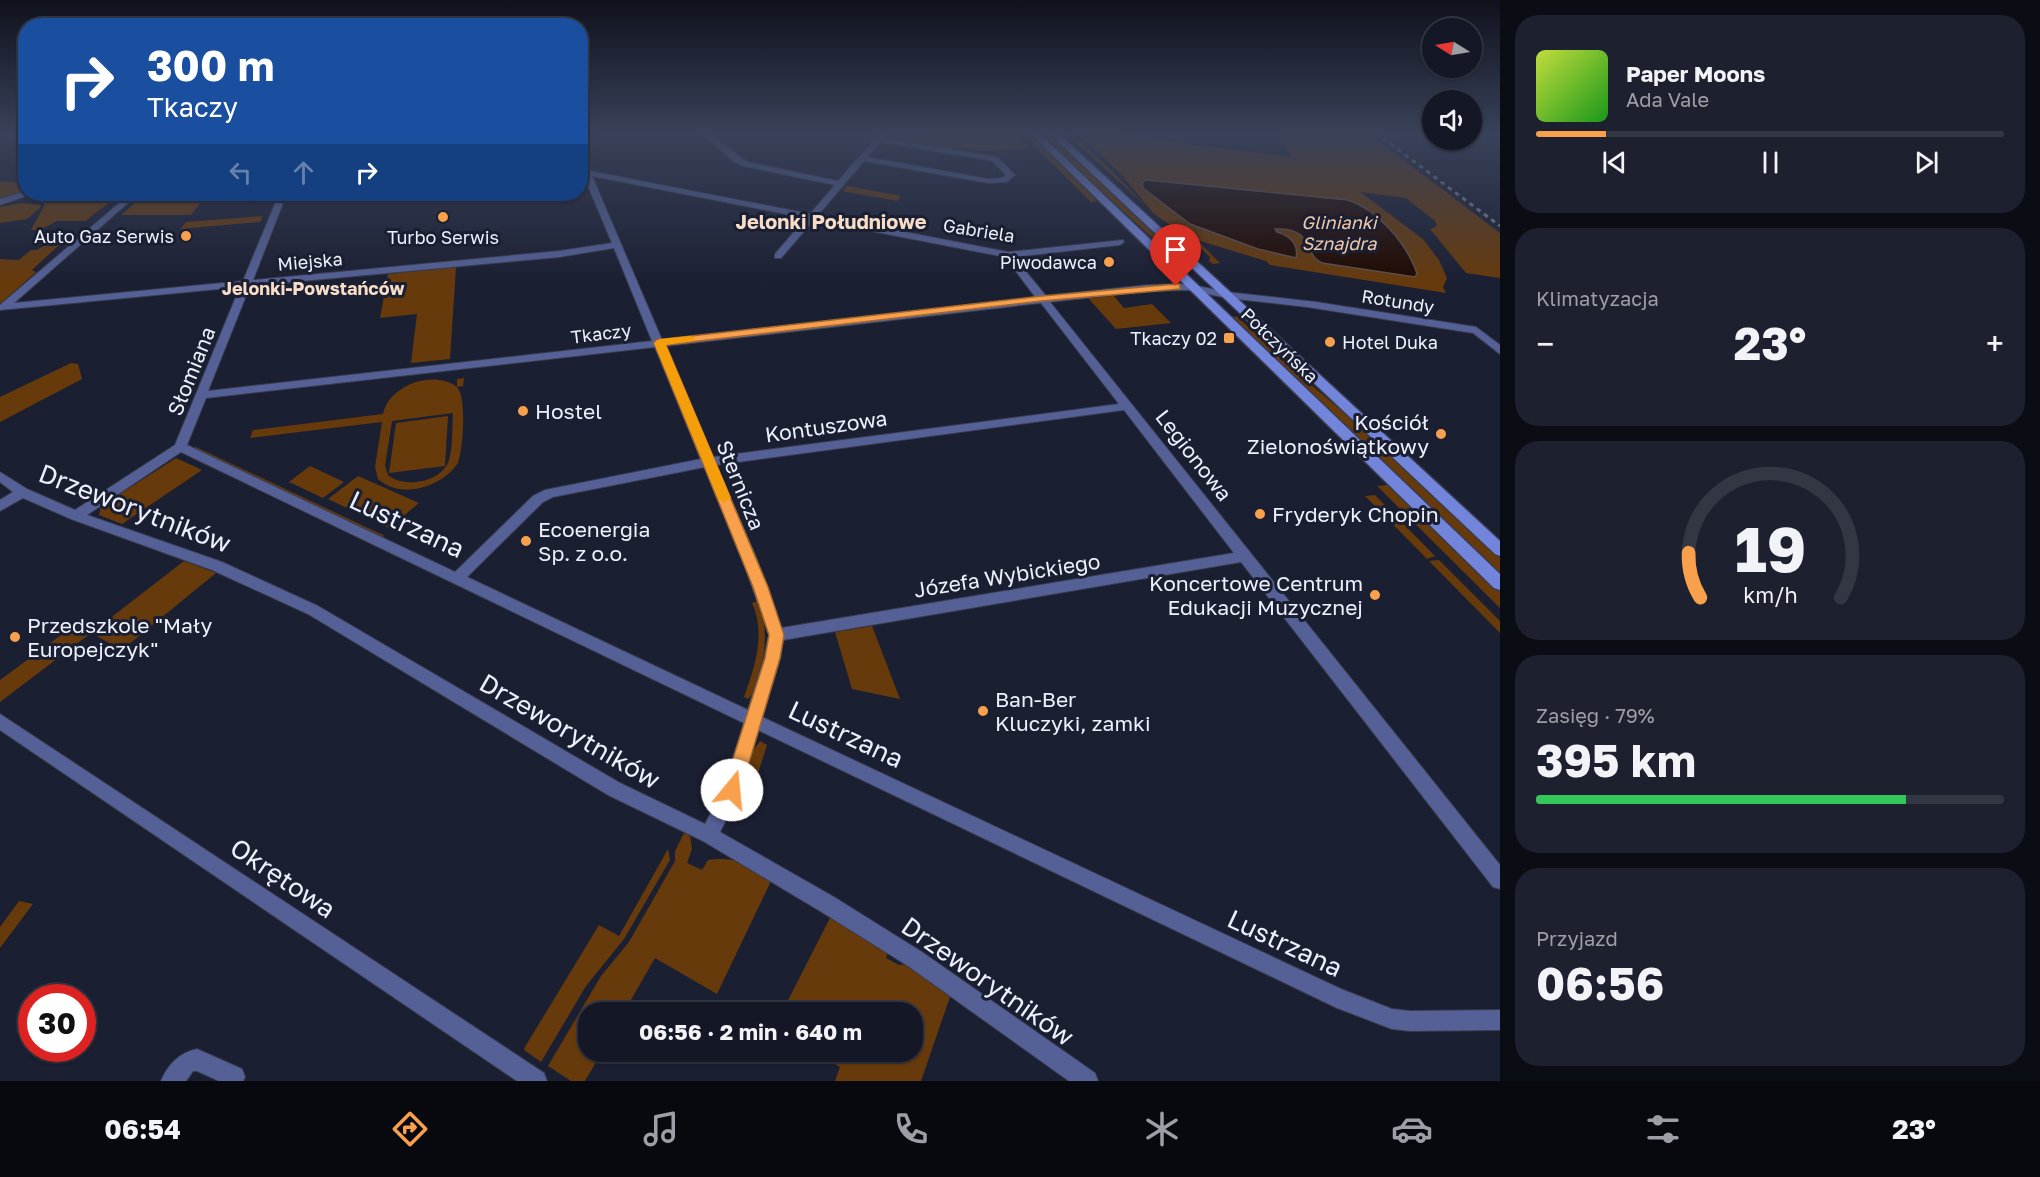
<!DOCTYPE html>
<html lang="pl">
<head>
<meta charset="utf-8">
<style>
  body { margin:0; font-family:"Golos Text",sans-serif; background:#1d202e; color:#f1f3f6; height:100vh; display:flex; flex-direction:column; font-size:22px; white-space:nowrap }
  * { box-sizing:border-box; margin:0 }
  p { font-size:20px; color:#9d9fa7 }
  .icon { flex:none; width:33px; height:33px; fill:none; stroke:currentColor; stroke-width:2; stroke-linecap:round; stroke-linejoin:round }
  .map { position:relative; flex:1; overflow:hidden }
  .drawer { display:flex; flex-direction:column; gap:15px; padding:15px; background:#0b0d15; width:540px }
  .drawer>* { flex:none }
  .guide { position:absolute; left:18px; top:18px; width:570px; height:183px; border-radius:24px; box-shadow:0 2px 4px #0004,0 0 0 2px #333643; background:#1a4fa0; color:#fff; overflow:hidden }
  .needle { width:39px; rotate:281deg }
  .buttons { position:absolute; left:1422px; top:18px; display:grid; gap:12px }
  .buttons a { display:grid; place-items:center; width:60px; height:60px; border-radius:50%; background:#141726; box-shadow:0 2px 4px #0004,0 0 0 2px #333643; font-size:30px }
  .speed { position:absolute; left:18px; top:984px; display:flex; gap:12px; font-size:30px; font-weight:700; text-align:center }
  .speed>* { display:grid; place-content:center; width:78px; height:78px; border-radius:50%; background:#141726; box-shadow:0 2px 4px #0004,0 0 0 2px #333643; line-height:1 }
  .speed .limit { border:9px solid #d22; background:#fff; color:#111 }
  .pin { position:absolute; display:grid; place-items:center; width:51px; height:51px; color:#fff; margin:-62px -26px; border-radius:50% 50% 50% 0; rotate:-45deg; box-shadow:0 0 6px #0007 }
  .pin .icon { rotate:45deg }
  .me { position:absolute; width:66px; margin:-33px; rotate:17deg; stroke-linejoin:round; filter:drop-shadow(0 0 4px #0008) }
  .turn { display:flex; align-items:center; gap:21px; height:126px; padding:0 30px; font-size:27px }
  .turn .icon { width:78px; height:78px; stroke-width:2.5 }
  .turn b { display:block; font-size:42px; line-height:51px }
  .lanes { display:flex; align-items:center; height:57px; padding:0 30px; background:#0003; justify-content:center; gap:30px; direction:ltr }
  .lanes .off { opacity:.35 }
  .big { font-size:45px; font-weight:700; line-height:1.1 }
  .drawer .widget { flex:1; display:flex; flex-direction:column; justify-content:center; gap:9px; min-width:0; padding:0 21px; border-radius:24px; background:#1d202e }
  .drawer .dial { align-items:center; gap:0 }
  .dial svg { height:156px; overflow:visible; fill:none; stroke:#333643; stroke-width:7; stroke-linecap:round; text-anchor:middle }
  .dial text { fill:#f1f3f6; stroke:none }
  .song { display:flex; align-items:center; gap:18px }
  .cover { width:72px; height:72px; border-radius:9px; background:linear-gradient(135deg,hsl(70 70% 55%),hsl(120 70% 35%)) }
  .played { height:6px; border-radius:3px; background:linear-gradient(90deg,#f9a04c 15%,#333643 15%) }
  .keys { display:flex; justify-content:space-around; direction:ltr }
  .heat { display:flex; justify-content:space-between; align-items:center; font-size:33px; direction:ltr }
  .charge { height:9px; border-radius:4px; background:linear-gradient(90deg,#34c759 79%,#333643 0) }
  .trip { position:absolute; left:578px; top:1002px; width:345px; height:60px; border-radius:24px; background:#141726; box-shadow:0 2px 4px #0004,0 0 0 2px #333643; font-weight:700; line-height:60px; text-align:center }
  .dock { display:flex; height:96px; justify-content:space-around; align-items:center; background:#08090f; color:#9d9fa7 }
  .dock .icon { width:42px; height:42px }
  .dock .selected { color:#f9a04c }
  .dock b { font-size:27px; color:#f1f3f6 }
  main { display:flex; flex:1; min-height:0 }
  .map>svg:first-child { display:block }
</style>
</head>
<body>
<main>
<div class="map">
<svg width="1500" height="1081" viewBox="0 0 1500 1081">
  <rect width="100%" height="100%" fill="#1b1f32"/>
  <!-- green -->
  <path fill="#673a0b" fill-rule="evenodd" d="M888,133H1016L1031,149L980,151L952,147L950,150L887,139L885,137Z
    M1021,133H1029L1097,201L1091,202Z
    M1038,133H1045L1063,147L1192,266L1182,265Z
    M1069,133H1103L1292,157L1278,133H1368L1500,233V278L1466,273L1430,229L1437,226L1435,221L1406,198L1360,192L1423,239L1439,260L1447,278L1443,287L1446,293L1270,265L1266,261L1197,240L1220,263L1213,264L1209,261L1210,257L1194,242L1153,213L1123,176L1085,140Z
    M1073,139L1082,141L1146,206L1075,142Z
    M0,181L25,183V192L0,202Z
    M847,186L853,187L901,196L897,201L842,191Z
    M45,194H121L85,221H57L40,230H31L44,206Z
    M136,202H201L191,215H121Z
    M22,203L41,205L40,208L27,219L0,223V207Z
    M263,216L260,222L180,229L186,222Z
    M62,242H71L66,246H58L32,270L36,272L0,304V259L19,260L31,250H37L45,245H58Z
    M456,267L450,359L411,363L417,314L380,318L388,274Z
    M1113,295L1124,308L1152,304L1171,323L1116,329L1088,298Z
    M1229,316L1238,317L1298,374L1364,429L1500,558V576Z
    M71,363L78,364L82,379L0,422V397Z
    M464,378L463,386L457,387C467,398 463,447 458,463C442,487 401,500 378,479L375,467L382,422L250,438L253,430L383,414C389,386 432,369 457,387V379ZM453,413C452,428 453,447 449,460C442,482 405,489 388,475L385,466L392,421Z
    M448,416L445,466L389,473L396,423Z
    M196,447L385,536L383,537L194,449Z
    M176,458L202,470L122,524L99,515L101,506Z
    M310,466L344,482L323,498L289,482Z
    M358,476L419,503L389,528L328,499Z
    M1386,485L1392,487L1500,592V608L1377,486Z
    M1375,495L1435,556L1427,559L1365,496Z
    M1439,560L1500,621V633L1429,561Z
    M184,561L216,573L122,650L91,633L0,702V680L76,624L91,633Z
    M757,601C771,618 765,686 748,699L744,697C755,666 766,634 752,603Z
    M872,626L900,699L852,689L835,632Z
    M760,741L767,745L755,783L744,781L754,749Z
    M684,833L690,835L692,849L687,863L702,870L708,860C736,856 749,865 773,877L717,994L655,958L624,1012H588V1052H602L585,1081H571L548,1066L601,976L629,942L675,861V851Z
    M668,849L670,860L624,939L586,986L541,1062L524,1050L525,1047L599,925L619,936Z
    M19,901L33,904L0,948V927Z
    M832,914L889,950L886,958L899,965L907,964L950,997L921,1081H835L840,1067L816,1052H912V1012H782Z"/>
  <!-- water -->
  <path fill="#200900" stroke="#5e4f4c" stroke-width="1.5" d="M1146,180L1348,200C1378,210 1406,243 1417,273L1415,277L1322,263C1303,255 1315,227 1275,229L1277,232C1289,235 1299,244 1296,258L1258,249L1190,224L1143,188L1142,183Z"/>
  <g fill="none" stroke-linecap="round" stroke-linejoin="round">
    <defs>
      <path id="street" d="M700,133C717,133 733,154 748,162L838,181L880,133H888L884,138L997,157L1015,175L1007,182L988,183L864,161L818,215L1008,252L1123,240L1124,242L1120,245L1014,257L1046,296L1147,285L1188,284L1227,292L1316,302L1476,327L1500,345V354L1473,333L1307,307L1227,298L1188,290L1147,291L1050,302L1500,865V889L1493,887L1241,562L783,640L780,659L762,717L1341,989L1392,1009L1410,1011L1500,1010V1030L1410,1031L1392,1029L1337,1008L758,730L741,790L720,832L834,897L922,952L1095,1073L1098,1081H1069L908,966L820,911L703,841L608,795L308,614L212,570L71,519L23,498L0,511V500L13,492L0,482V472L27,489L75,510L175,445L240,287L0,310V305L130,194H138L14,303L243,281L279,194H315L311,196L285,198L253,280L559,251L612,243L583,174L580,173V155L584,157L590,171L810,214L835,185L743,166L733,161ZM881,142L992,161L1006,175L1002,178L988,179L867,157ZM592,176L806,218L775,254V258H781L814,220L1005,257L1036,298L662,340ZM614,248L652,341L208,391L250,286L559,257ZM1041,303L1119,404L713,457L665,346ZM655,347L701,459L545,490L533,496L455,572L187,445L206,398ZM1124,410L1234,553L781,628L757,560L716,465ZM181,452L744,723L724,788L705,824L620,783L318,606L222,562L87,515ZM705,467L743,560L769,635L764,659L748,710L467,577L543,502L553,497Z
        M26,191V194L29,195L0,205V199Z
        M0,714L544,1073L547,1081H517L0,730Z
        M197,1049L242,1069L245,1077L243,1081H219L197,1071H193L186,1081H161C168,1064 179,1053 197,1049Z"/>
      <path id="secondary" d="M1030,133H1039L1500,574V590L1494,588Z
        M1049,133H1058L1500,541V556L1495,554Z"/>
    </defs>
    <!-- street casing -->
    <use href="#street" stroke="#383c4f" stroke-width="2"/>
    <!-- secondary casing -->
    <use href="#secondary" stroke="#383c4f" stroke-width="3"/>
    <!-- street -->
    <use href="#street" fill="#556196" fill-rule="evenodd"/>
    <!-- secondary -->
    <use href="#secondary" fill="#7385da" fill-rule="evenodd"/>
    <!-- rail -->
    <path stroke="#818595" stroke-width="3" stroke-dasharray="4.5 4.5" stroke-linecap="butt" d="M1376,133L1500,226"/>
  </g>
  <!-- sky -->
  <linearGradient id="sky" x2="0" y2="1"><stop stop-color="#0f111c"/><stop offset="0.47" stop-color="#39425a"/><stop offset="1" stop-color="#39425a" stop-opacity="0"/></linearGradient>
  <rect width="1500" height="284" fill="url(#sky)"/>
  <!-- route -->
  <path fill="#f9a04c" stroke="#a26831" stroke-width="1.5" d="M1176,284H1180V289L1042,301L666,345L768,587L784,635L780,658L741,790L738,796L732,798L726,796L723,790L765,658L769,635L753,587L654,343L656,340L1042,296Z"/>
  <!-- slow -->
  <path fill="#f59e0b" d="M690,336L694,337V341L666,345L731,498L724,503L718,498L654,343L660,339Z"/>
  <!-- markers -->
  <g fill="#f9a04c" stroke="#1b1f32" stroke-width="2">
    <circle cx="443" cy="217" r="6"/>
    <circle cx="186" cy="236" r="6"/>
    <circle cx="1109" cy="262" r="6"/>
    <rect x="1223" y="332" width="12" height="12" rx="3"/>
    <circle cx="1330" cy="342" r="6"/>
    <circle cx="523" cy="411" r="6"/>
    <circle cx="1441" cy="434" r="6"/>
    <circle cx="1260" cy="514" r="6"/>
    <circle cx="526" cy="541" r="6"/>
    <circle cx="1375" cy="595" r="6"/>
    <circle cx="15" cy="637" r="6"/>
    <circle cx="983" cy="711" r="6"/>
  </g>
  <g text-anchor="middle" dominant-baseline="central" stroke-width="6" stroke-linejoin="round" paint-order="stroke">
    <!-- far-water labels -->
    <g font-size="18" font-style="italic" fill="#f3caa9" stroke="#1b1f32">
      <text x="1339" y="222">Glinianki<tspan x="1339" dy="21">Sznajdra</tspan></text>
    </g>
    <!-- far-street labels -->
    <g font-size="18" fill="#edf1fe" stroke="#1b1f32">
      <text transform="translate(979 230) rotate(9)">Gabriela</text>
      <text transform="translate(310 261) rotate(-5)">Miejska</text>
      <text transform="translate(1398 301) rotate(9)">Rotundy</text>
      <text transform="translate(601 333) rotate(-7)">Tkaczy</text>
      <text transform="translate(1280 345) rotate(44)">Połczyńska</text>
    </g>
    <!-- far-poi labels -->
    <g font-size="18" fill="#edf1fe" stroke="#1b1f32" text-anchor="end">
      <text x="174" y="236">Auto Gaz Serwis</text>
      <text x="443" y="237" text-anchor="middle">Turbo Serwis</text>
      <text x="1097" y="262">Piwodawca</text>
      <text x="1217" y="338">Tkaczy 02</text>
      <text x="1342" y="342" text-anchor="start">Hotel Duka</text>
    </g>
    <!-- far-neighbourhood labels -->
    <g font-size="18" font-weight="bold" fill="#f7ddc8" stroke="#1b1f32">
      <text x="313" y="288">Jelonki-Powstańców</text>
    </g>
    <!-- far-quarter labels -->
    <g font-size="20" font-weight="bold" fill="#f7ddc8" stroke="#1b1f32">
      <text x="831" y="221">Jelonki Południowe</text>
    </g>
    <!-- street labels -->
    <g font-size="21" fill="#edf1fe" stroke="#1b1f32">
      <text transform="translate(191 371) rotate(-68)">Słomiana</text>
      <text transform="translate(826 426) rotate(-8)">Kontuszowa</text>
      <text transform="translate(1194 455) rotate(52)">Legionowa</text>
      <text transform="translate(741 485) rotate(68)">Sternicza</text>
      <text transform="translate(1007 575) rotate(-9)">Józefa Wybickiego</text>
    </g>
    <!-- poi labels -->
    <g font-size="21" fill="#edf1fe" stroke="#1b1f32" text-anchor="start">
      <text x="535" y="411">Hostel</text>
      <text x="1429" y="422" text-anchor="end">Kościół<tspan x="1429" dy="24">Zielonoświątkowy</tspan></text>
      <text x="1272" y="514">Fryderyk Chopin</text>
      <text x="538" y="529">Ecoenergia<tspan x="538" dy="24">Sp. z o.o.</tspan></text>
      <text x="1363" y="583" text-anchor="end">Koncertowe Centrum<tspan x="1363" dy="24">Edukacji Muzycznej</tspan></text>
      <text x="27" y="625">Przedszkole "Mały<tspan x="27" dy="24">Europejczyk"</tspan></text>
      <text x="995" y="699">Ban-Ber<tspan x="995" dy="24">Kluczyki, zamki</tspan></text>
    </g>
    <!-- near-street labels -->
    <g font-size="26" fill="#edf1fe" stroke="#1b1f32">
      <text transform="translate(135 508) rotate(21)">Drzeworytników</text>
      <text transform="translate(407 524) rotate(25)">Lustrzana</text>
      <text transform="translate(570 731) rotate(30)">Drzeworytników</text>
      <text transform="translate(846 734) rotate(25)">Lustrzana</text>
      <text transform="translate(283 878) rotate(34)">Okrętowa</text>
      <text transform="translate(1285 943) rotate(25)">Lustrzana</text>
      <text transform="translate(988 981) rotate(35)">Drzeworytników</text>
    </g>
  </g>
</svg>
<div class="buttons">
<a><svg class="needle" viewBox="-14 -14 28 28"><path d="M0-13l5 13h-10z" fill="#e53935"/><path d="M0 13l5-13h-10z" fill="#9d9fa7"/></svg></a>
<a><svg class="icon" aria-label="sound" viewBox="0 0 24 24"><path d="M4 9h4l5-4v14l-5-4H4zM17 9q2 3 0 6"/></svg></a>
</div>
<div class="speed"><div class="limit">30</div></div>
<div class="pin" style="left:1176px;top:286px;background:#d93025"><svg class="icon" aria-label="arrive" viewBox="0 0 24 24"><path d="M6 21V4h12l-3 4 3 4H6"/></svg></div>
<svg class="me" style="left:732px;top:790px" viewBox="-20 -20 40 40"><circle r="19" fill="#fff"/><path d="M0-13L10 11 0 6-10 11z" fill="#f9a04c"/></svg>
<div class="trip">06:56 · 2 min · 640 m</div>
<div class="guide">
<div class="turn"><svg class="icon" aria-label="right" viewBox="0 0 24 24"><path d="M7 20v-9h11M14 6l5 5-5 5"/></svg><div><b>300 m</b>Tkaczy</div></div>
<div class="lanes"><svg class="icon off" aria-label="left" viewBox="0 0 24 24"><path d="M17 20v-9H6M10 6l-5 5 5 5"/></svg><svg class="icon off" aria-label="ahead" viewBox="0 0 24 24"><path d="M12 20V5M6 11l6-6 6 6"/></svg><svg class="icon" aria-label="right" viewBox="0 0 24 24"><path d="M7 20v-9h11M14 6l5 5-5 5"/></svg></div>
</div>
</div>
<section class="drawer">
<div class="widget">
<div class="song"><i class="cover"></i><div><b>Paper Moons</b><p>Ada Vale</p></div></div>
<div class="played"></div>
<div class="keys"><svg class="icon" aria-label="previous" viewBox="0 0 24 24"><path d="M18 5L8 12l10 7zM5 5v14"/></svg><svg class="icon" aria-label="pause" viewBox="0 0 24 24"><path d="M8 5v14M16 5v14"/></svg><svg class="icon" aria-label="next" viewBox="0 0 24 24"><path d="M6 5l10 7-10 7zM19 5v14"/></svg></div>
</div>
<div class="widget"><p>Klimatyzacja</p>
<div class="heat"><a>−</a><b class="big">23°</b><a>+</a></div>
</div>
<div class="widget dial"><svg viewBox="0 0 100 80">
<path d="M14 69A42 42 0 1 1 86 69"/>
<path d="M14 69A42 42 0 0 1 8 46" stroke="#f9a04c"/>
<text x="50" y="56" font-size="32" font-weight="700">19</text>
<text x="50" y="72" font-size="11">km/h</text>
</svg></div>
<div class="widget"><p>Zasięg · 79%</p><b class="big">395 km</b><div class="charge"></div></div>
<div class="widget"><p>Przyjazd</p><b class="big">06:56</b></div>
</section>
</main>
<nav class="dock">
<b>06:54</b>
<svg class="icon selected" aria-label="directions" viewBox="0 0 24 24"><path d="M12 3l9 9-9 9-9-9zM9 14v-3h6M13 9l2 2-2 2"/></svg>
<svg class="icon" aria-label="music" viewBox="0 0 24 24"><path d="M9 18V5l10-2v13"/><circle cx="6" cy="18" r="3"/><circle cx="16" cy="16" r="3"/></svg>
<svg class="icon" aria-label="phone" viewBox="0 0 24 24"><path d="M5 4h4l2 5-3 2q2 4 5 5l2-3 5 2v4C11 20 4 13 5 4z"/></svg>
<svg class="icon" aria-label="climate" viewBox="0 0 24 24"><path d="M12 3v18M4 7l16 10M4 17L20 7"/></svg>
<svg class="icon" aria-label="car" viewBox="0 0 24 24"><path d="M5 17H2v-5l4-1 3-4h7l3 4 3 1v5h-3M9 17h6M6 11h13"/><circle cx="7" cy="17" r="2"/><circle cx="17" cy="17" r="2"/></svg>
<svg class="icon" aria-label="filters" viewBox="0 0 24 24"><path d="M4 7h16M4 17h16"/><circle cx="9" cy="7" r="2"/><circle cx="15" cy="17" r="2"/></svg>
<b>23°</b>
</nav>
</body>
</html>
